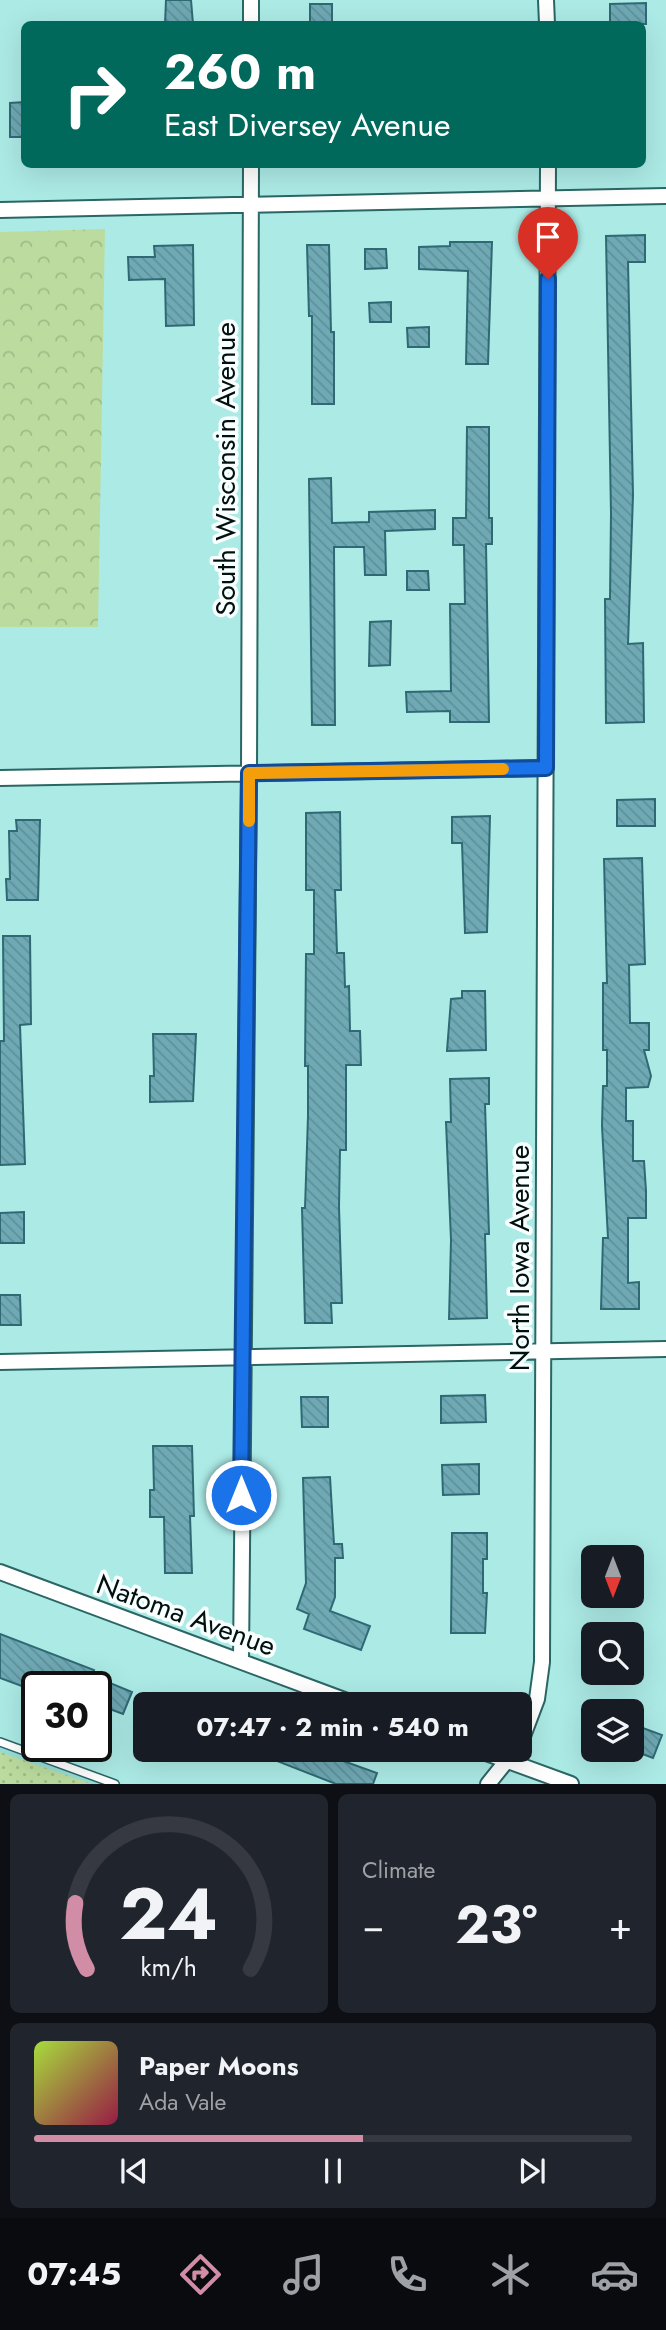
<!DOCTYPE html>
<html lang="en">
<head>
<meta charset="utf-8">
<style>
  body { margin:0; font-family:Jost,sans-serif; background:#20242c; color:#f1f3f6; height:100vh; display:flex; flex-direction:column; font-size:26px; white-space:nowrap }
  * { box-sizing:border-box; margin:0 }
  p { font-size:23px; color:#9ea1a6 }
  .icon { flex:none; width:38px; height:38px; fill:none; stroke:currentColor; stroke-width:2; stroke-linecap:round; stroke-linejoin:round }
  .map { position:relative; height:1784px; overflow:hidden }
  .panel { display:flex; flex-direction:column; gap:10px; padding:10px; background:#0d0f14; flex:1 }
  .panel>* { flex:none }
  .top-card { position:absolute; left:21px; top:21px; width:625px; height:147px; border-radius:10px; box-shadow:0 7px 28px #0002; background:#00695c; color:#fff; overflow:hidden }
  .needle { width:46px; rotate:180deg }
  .controls { position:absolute; left:581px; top:1545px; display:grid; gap:14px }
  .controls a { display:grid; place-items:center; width:63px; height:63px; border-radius:10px; background:#171b24; box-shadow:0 7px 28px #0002; font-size:35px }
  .speed { position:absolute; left:21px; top:1671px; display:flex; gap:14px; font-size:35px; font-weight:700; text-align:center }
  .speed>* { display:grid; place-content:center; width:91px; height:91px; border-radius:50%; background:#171b24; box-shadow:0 7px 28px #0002; line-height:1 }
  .speed .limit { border:4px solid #111; border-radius:10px; background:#fff; color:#111 }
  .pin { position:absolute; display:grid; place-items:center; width:60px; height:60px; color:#fff; margin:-72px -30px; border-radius:50% 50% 50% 0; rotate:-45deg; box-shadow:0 0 7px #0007 }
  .pin .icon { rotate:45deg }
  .me { position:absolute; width:77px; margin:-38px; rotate:0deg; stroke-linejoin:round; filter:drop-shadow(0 0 5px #0008) }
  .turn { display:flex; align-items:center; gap:24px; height:147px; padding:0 28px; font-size:32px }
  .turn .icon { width:91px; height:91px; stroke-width:2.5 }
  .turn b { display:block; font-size:49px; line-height:60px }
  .big { font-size:52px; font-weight:700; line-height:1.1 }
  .panel .widget { flex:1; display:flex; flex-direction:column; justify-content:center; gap:10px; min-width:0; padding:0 24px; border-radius:10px; background:#20242c }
  .panel .dial { align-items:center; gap:0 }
  .dial svg { height:182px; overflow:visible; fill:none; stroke:#363941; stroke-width:7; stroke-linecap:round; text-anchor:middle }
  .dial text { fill:#f1f3f6; stroke:none }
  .song { display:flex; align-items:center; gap:21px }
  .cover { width:84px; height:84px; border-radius:10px; background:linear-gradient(135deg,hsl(80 70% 55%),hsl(340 70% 35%)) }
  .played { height:7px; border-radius:4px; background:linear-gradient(90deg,#d08da5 55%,#363941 55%) }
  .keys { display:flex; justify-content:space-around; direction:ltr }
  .heat { display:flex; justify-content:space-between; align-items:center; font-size:38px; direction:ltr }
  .panel .tiles { flex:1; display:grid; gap:10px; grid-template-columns:1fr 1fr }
  .widget:last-child { grid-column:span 2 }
  .trip { position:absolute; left:133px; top:1692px; width:399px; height:70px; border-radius:10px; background:#171b24; box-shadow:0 7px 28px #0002; font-weight:700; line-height:70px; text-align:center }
  .tabs { display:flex; height:112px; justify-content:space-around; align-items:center; background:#090b0e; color:#9ea1a6 }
  .tabs .icon { width:49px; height:49px }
  .tabs .on { color:#d08da5 }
  .tabs b { font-size:32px; color:#f1f3f6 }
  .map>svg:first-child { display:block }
</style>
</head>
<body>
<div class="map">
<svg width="666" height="1784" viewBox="0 0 666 1784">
  <defs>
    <pattern id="grass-dots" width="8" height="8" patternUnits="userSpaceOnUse" patternTransform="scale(1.75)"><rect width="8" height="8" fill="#bbdc9e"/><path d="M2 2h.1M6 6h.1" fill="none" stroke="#9fbc87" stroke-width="1.8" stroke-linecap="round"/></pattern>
    <pattern id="park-crowns" width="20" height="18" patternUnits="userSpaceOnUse" patternTransform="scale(1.75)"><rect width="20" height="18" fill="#bbdc9e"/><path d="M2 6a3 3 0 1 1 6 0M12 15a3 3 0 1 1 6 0" fill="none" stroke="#9fbc87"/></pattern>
    <pattern id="building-back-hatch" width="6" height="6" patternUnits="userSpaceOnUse" patternTransform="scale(1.75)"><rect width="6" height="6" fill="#6fa9b4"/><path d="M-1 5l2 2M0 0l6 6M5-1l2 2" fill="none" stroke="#5e909a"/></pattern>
  </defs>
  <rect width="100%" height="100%" fill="#aceae6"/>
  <!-- built -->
  <path fill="#96ddd8" d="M0,1739L122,1784H0Z"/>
  <!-- grass -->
  <path fill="url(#grass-dots)" d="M0,1752L92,1784H0Z"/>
  <!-- park -->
  <path fill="url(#park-crowns)" d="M105,229L98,627H0V232Z"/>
  <!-- building -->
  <path fill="url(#building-back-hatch)" stroke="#2f6a74" stroke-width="2" d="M166,0H191L193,24H165Z
    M646,3V24H610V4Z
    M310,4H332V24H310Z
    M24,102V137H10V103Z
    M645,235V262H628L633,495L628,644L643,643L644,722L606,723L605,599H610L611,513L606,236Z
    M450,242H492L488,364H466L468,271L419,269V247L450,246Z
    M193,245L194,325L166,326L165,279L129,280L128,257H155L154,246Z
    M307,245H329L331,332H334V404H312V316H309Z
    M365,249H386L387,268L365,269Z
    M391,302V322H370L369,303Z
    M429,327V347H408L407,328Z
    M467,427H489V518H492V544H486L489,722H450V711L407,712L406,692L451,691L450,604H465L464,545H453V518H466Z
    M331,478L332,523L369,522V512L435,510V529L385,531L386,575H365L364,547H334L335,725H312L309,479Z
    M407,571H428L429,590H407Z
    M391,621L390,665L369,666L370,622Z
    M655,799V826H617V800Z
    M340,812L341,890H335L337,953H344L345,987L349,986L350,1031H360L361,1065H346V1150H340L339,1207L342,1303H331L332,1323H305L302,1208H305L308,1116V1066H305L306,954H314V890H306V813Z
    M490,816L487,932L465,933L462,843H452V817Z
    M16,820H40L38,900H7L6,879H10L9,831H17Z
    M642,858L645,964L629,965L630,1023H649V1050H644L651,1076L648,1087L626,1088V1121H633V1161H644L646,1191V1218H628V1283L639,1282V1309H601L603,1238H608L602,1126L603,1086H607V1050H603V983H607L604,859Z
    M3,936H30L31,1024L20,1025L25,1164L0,1165V1041H4Z
    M462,991H485L486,1050L447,1051L451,999L462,998Z
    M153,1034H196L193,1101L150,1102V1076H154Z
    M489,1078V1104H485L489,1234H485L487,1318L449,1319L451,1240L446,1122H451L450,1079Z
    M24,1212V1243H0V1213Z
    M0,1295H20L21,1325H0Z
    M485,1395L486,1422L441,1423V1396Z
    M301,1397H328V1427H302Z
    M153,1446H192L194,1516H190L192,1573H165L164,1517H150V1490H154Z
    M479,1464V1494L443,1495L442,1465Z
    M330,1477L334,1544H342L343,1558H335V1597L330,1611L370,1626L361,1650L304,1629L309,1614L297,1609L306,1583L303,1478Z
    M452,1533H487V1559H483V1593H487L485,1633H451Z
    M0,1634L94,1670L88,1687H36L35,1691L0,1678Z
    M105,1681L132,1692L123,1714L96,1704Z
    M632,1724L662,1735L653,1758L632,1750Z
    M249,1750H313L377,1773L373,1784H336Z"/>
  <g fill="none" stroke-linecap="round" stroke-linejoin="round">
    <defs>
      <path id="lane" d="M0,1742L115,1784"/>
      <path id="street" d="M546,0L547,24
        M251,24V0
        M0,210L666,196
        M0,778L546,768
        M0,1362L666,1349
        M0,1572L355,1704
        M241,1661L249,773L251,164
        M520,1744L537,1699L542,1662L548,164
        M478,1750L571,1784
        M488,1784L512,1754"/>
    </defs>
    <!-- lane casing -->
    <use href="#lane" stroke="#2a6764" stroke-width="10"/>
    <!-- street casing -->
    <use href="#street" stroke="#2a6764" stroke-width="18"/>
    <!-- lane -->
    <use href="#lane" stroke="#fff" stroke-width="7"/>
    <!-- street -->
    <use href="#street" stroke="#fff" stroke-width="14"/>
  </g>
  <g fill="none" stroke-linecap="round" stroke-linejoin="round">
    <defs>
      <path id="route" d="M241,1495L249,773L546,768L548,279"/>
    </defs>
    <!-- route casing -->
    <use href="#route" stroke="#114b97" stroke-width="18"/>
    <!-- route -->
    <use href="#route" stroke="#1a73e8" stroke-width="12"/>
    <!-- slow -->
    <path stroke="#f59e0b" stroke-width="12" d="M249,821V773L503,769"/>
  </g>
  <g text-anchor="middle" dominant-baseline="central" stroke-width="7" stroke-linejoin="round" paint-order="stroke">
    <!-- street labels -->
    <g font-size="28" fill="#001110" stroke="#f9fffe">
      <text transform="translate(225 469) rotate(-90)">South Wisconsin Avenue</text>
      <text transform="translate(519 1258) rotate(-90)">North Iowa Avenue</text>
      <text transform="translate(186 1615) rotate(20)">Natoma Avenue</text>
    </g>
  </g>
</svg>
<div class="controls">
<a><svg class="needle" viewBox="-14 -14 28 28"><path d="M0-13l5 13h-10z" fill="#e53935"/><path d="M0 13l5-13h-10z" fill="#9ea1a6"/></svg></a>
<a><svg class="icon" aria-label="search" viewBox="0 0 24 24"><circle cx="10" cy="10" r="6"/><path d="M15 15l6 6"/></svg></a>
<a><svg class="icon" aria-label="layers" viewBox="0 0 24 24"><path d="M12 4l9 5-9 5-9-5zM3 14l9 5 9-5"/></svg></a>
</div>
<div class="speed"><div class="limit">30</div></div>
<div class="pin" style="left:548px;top:279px;background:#d93025"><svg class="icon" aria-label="arrive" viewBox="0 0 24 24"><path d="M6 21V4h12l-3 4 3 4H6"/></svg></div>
<svg class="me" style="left:241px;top:1495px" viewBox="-20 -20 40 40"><circle r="17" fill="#1a73e8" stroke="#fff" stroke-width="3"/><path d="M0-11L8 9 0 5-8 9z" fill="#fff"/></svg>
<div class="trip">07:47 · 2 min · 540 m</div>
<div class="top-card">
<div class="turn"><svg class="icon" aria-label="right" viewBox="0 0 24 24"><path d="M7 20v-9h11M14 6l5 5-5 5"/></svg><div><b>260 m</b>East Diversey Avenue</div></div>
</div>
</div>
<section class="panel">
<div class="tiles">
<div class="widget dial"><svg viewBox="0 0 100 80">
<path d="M14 69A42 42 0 1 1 86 69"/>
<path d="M14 69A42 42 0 0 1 9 40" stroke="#d08da5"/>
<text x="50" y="56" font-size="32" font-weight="700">24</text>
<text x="50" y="72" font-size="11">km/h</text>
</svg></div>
<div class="widget"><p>Climate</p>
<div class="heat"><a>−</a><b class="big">23°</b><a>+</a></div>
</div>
<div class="widget">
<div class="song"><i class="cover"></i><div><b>Paper Moons</b><p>Ada Vale</p></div></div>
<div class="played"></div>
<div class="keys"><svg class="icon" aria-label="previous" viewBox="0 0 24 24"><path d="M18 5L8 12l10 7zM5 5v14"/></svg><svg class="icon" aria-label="pause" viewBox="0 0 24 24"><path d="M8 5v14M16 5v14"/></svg><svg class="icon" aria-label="next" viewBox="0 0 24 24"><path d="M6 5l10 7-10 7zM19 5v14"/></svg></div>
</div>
</div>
</section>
<nav class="tabs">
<b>07:45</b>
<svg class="icon on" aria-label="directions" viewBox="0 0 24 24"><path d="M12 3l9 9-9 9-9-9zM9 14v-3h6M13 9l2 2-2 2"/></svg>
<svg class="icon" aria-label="music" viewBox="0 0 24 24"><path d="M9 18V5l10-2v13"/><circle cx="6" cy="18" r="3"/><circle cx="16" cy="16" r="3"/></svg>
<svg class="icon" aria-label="phone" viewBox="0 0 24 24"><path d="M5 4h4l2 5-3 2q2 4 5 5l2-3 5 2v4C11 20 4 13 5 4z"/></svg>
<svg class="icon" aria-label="climate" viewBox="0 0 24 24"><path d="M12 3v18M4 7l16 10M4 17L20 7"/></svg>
<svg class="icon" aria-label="car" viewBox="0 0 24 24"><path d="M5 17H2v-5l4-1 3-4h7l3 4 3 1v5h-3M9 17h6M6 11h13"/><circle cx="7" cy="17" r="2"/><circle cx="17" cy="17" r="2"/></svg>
</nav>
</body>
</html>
